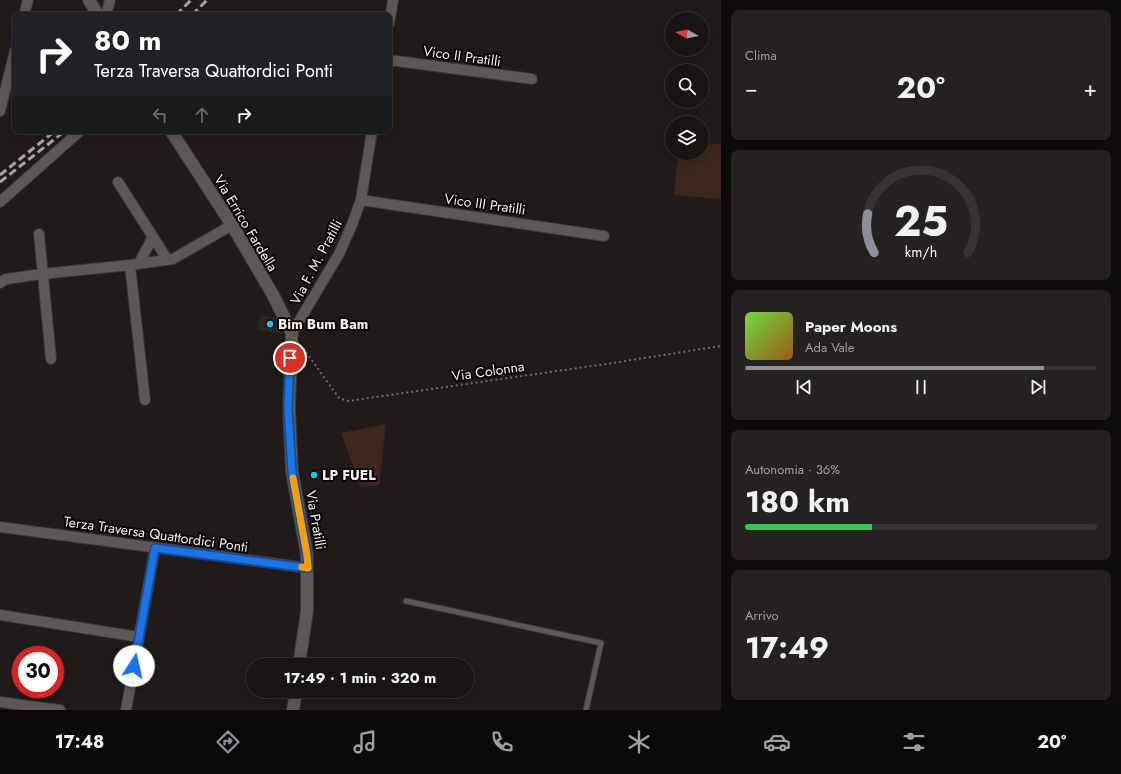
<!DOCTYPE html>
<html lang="it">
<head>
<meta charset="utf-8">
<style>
  body { margin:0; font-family:Jost,sans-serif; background:#252121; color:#f1f3f6; height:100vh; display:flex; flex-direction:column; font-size:15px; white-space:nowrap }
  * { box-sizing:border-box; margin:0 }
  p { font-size:13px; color:#9f9ea0 }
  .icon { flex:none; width:22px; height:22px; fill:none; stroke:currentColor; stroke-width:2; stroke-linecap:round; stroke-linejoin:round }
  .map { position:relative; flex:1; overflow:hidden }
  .side { display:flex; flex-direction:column; gap:10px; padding:10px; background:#0d0b0a; width:400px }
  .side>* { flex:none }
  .guide { position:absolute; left:12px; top:12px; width:380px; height:122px; border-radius:8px; box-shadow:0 2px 10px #0003,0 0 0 1px #363333; background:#202124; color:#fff; overflow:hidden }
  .needle { width:26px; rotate:279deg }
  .tools { position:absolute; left:665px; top:12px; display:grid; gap:8px }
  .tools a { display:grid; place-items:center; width:44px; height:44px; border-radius:50%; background:#181413; box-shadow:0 2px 10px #0003,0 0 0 1px #363333; font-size:20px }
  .speed { position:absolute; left:12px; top:646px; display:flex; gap:8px; font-size:20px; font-weight:700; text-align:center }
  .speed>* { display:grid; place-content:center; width:52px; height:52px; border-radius:50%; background:#181413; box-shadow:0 2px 10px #0003,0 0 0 1px #363333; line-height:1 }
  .speed .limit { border:6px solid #d22; background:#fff; color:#111 }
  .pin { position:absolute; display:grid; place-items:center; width:34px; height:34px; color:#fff; margin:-17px; border:2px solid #fff; border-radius:50%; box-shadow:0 1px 4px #0007 }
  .me { position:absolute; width:44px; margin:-22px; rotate:10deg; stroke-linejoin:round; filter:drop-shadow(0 0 3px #0008) }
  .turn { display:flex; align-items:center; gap:14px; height:84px; padding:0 16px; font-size:18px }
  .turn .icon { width:52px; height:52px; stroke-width:2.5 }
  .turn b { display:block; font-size:28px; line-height:34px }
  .lanes { display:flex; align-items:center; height:38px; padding:0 16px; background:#0003; justify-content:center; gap:20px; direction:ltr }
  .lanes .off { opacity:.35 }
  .big { font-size:30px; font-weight:700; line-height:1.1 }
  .side .widget { flex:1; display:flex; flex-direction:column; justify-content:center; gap:6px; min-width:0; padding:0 14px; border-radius:8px; background:#252121 }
  .side .dial { align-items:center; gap:0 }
  .dial svg { height:104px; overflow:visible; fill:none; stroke:#363333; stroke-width:7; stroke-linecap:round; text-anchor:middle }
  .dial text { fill:#f1f3f6; stroke:none }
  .song { display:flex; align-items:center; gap:12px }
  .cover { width:48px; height:48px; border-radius:6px; background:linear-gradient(135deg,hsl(100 70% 55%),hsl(30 70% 35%)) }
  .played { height:4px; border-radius:2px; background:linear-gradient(90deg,#8c9099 85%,#363333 85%) }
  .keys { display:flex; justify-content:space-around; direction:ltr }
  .heat { display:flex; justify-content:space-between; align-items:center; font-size:22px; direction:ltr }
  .charge { height:6px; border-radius:3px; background:linear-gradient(90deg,#34c759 36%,#363333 0) }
  .trip { position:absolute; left:246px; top:658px; width:228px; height:40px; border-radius:20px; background:#181413; box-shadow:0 2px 10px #0003,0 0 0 1px #363333; font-weight:700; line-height:40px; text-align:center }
  .menu { display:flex; height:64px; justify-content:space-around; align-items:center; background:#0a0808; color:#9f9ea0 }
  .menu .icon { width:28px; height:28px }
  .menu .current { color:#8c9099 }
  .menu b { font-size:18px; color:#f1f3f6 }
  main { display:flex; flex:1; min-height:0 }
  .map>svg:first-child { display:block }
</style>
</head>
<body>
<main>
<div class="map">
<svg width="721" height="710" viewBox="0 0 721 710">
  <rect width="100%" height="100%" fill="#201b19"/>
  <!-- built -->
  <path fill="#2e231f" d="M260,315L279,318L283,334L258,330Z"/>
  <!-- green -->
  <path fill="#3c261d" d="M702,143L721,144V199L674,195L678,153H702Z
    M386,424L379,485L361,487L341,433Z"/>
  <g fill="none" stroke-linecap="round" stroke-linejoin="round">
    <defs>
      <path id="lane" d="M406,601L601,643L586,710"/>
      <path id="street" d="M24,15L28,0
        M106,15L110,0
        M389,24L393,0
        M389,60L532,79
        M0,111L15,51
        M118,182L167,259
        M361,200L604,236
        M0,202L80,131
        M39,234L51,359
        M139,263L153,237
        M130,265L145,400
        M0,283L6,279L42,274L130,265L173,259L232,225
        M292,333L339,254L351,227L361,200L372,131
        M0,527L308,568
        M0,615L139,637
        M0,702L60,710
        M126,710L155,548"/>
      <path id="secondary" d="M89,0L98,15
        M171,131L232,225L273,295L292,333L289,408L292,472L307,555V611L299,665
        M293,710L296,691"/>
    </defs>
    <!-- lane casing -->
    <use href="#lane" stroke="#393534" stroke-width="7"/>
    <!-- street casing -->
    <use href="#street" stroke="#393534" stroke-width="12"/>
    <!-- secondary casing -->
    <use href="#secondary" stroke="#393534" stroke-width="14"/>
    <!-- path -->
    <path stroke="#726d6c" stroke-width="2" stroke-dasharray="2 3" stroke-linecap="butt" d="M303,348L339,398L348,401L606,364L721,346"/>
    <!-- lane -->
    <use href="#lane" stroke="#5d5855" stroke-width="5"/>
    <!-- street -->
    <use href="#street" stroke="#5d5855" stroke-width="10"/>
    <!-- secondary -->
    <use href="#secondary" stroke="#5d5855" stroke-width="12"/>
    <!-- rail -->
    <path stroke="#a7a3a2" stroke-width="3" stroke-dasharray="8 4" stroke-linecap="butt" d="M176,15L191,0
      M192,15L207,0
      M0,175L55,131
      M0,182L65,131"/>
  </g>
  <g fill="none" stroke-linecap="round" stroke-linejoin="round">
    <defs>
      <path id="route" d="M134,666L155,548L308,568L307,555L292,472L288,408L290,358"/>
    </defs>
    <!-- route casing -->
    <use href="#route" stroke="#114b97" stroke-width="10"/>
    <!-- route -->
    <use href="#route" stroke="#1a73e8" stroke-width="7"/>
    <!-- slow -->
    <path stroke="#f59e0b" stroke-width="7" d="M293,478L307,555L308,568L302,567"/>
  </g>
  <!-- markers -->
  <g fill="#09cafa" stroke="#080706" stroke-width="1.5">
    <circle cx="270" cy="324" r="4"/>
    <circle cx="314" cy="475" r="4"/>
  </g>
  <g text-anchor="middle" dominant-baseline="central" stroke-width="4" stroke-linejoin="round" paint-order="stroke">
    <!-- street labels -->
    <g font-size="14" fill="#f4f0ef" stroke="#080706">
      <text transform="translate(462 56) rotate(8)">Vico II Pratilli</text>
      <text transform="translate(485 204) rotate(8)">Vico III Pratilli</text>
      <text transform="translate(246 223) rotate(59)">Via Errico Fardella</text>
      <text transform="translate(316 262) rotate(-62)">Via F. M. Pratilli</text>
      <text transform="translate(488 371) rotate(-8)">Via Colonna</text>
      <text transform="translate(316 520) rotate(80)">Via Pratilli</text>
      <text transform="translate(156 534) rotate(8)">Terza Traversa Quattordici Ponti</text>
    </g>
    <!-- poi labels -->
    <g font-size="14" font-weight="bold" fill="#f4f0ef" stroke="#080706" text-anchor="start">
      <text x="278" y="324">Bim Bum Bam</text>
      <text x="322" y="475">LP FUEL</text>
    </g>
  </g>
</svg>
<div class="tools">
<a><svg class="needle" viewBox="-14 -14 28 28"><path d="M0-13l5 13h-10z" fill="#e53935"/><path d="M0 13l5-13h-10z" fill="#9f9ea0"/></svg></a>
<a><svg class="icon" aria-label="search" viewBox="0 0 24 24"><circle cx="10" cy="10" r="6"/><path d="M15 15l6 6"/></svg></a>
<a><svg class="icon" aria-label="layers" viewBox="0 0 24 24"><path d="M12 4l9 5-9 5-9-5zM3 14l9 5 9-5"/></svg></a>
</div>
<div class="speed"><div class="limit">30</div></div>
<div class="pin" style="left:290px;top:358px;background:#d93025"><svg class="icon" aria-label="arrive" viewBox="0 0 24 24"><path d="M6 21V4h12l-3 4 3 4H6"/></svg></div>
<svg class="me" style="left:134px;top:666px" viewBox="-20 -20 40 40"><circle r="19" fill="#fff"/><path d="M0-13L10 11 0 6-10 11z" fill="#1a73e8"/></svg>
<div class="trip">17:49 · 1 min · 320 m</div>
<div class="guide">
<div class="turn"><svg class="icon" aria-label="right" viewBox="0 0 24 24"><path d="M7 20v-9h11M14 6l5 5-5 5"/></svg><div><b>80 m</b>Terza Traversa Quattordici Ponti</div></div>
<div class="lanes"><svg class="icon off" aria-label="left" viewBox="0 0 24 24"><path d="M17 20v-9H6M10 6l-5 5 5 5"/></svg><svg class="icon off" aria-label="ahead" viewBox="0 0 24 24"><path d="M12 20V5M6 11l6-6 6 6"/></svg><svg class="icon" aria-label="right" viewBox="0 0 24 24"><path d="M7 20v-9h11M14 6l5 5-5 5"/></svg></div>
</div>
</div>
<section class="side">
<div class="widget"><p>Clima</p>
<div class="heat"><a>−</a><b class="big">20°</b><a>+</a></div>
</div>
<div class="widget dial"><svg viewBox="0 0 100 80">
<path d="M14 69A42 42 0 1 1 86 69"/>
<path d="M14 69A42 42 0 0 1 9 39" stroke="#8c9099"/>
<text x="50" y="56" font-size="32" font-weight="700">25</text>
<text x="50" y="72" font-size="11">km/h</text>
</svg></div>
<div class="widget">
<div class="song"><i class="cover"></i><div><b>Paper Moons</b><p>Ada Vale</p></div></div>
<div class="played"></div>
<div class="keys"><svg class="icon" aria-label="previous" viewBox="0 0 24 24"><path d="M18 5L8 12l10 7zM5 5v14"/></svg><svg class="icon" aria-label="pause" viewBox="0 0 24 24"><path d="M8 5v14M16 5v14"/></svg><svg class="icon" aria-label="next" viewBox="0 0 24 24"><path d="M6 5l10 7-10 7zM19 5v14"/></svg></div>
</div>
<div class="widget"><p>Autonomia · 36%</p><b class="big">180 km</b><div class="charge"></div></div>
<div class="widget"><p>Arrivo</p><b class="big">17:49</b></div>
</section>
</main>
<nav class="menu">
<b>17:48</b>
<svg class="icon current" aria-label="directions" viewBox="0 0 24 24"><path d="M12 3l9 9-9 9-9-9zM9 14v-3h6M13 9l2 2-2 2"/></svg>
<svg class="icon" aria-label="music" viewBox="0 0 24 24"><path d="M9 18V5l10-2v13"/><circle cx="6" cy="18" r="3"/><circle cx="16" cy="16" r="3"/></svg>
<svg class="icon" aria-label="phone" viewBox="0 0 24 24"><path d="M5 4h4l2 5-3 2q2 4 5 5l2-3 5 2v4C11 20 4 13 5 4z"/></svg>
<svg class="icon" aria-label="climate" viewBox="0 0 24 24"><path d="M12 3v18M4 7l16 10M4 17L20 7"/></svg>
<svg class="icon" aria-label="car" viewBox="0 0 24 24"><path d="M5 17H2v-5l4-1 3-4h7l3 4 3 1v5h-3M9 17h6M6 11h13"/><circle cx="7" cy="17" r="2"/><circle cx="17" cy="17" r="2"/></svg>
<svg class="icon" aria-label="filters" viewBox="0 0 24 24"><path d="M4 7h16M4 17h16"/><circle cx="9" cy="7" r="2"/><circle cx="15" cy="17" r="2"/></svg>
<b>20°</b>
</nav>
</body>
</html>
